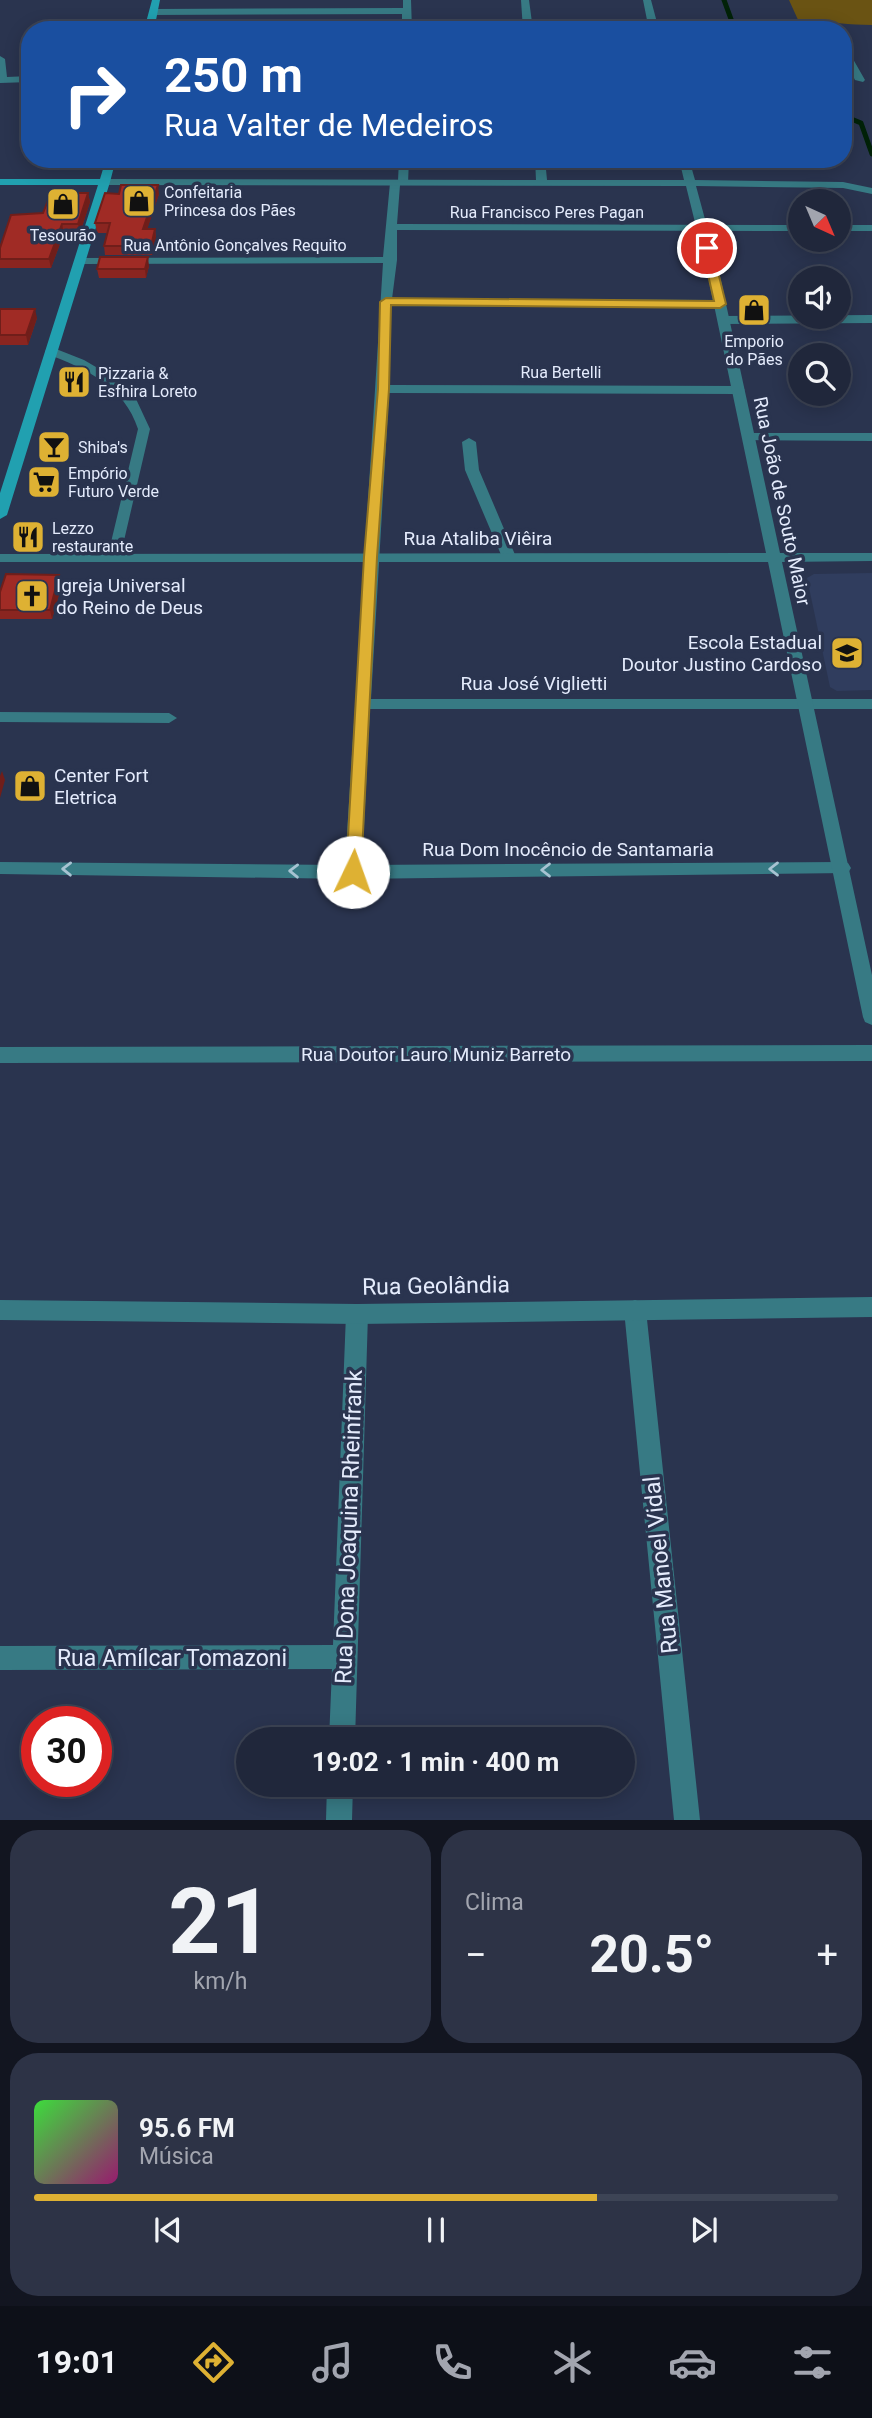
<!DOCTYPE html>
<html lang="pt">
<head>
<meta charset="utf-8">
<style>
  body { margin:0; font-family:Roboto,sans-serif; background:#2d3346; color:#f1f3f6; height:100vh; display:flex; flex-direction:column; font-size:26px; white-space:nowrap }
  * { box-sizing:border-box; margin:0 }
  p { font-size:23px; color:#a2a5af }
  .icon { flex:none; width:38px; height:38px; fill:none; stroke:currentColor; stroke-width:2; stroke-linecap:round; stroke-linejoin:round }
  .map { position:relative; height:1820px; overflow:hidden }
  .drawer { display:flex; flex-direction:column; gap:10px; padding:10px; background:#121520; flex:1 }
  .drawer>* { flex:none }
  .top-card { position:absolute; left:21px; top:21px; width:831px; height:147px; border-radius:28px; box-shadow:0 4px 18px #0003,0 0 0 2px #3d4455; background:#1a4fa0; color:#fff; overflow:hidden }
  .needle { width:46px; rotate:136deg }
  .fabs { position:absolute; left:788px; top:189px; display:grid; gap:14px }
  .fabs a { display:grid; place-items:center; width:63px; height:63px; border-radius:50%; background:#20273b; box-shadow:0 4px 18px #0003,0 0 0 2px #3d4455; font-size:35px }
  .speed { position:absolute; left:21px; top:1706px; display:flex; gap:14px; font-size:35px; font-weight:700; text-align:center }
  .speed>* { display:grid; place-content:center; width:91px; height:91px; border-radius:50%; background:#20273b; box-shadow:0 4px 18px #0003,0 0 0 2px #3d4455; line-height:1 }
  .speed .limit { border:10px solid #d22; background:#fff; color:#111 }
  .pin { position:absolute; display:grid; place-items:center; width:60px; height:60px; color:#fff; margin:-30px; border:4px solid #fff; border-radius:50%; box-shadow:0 2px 7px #0007 }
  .me { position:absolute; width:77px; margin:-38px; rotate:3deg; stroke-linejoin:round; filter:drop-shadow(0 0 5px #0008) }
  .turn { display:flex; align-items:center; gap:24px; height:147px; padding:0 28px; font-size:32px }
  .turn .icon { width:91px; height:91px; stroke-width:2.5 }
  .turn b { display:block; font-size:49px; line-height:60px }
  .big { font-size:52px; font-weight:700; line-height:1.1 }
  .drawer .tile { flex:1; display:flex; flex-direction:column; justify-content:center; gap:10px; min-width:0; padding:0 24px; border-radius:28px; background:#2d3346 }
  .drawer .dial { align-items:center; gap:0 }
  .dial b { font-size:91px; line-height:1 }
  .song { display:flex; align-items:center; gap:21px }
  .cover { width:84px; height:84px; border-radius:10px; background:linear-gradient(135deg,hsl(120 70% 55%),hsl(320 70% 35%)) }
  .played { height:7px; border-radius:4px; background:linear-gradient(90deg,#deb133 70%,#3d4455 70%) }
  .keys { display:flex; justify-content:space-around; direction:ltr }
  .heat { display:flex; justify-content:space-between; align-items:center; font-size:38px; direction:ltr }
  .drawer .tiles { flex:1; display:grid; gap:10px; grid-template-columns:1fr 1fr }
  .tile:last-child { grid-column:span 2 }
  .trip { position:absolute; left:236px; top:1727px; width:399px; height:70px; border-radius:35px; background:#20273b; box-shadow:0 4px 18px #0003,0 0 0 2px #3d4455; font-weight:700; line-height:70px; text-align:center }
  .dock { display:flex; height:112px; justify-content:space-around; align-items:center; background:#0d1018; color:#a2a5af }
  .dock .icon { width:49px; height:49px }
  .dock .current { color:#deb133 }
  .dock b { font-size:32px; color:#f1f3f6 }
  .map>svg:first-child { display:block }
</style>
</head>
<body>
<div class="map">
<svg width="872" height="1820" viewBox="0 0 872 1820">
  <rect width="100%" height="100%" fill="#2a344f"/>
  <!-- built -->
  <path fill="#303d5e" d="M872,573V690L837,691L830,687L807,578L814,574Z"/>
  <!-- green -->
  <path fill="#6a5313" d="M789,0H872V25C847,25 824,21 799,22Z"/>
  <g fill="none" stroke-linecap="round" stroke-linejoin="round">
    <!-- stream -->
    <path stroke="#012208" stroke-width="5" d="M724,0L735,30
      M844,116L861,123L872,154"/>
    <!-- minor -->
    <path fill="#377a84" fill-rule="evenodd" d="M403,0H411L412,30H402V14L153,15L149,12L153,9L403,8Z
      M737,20L822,21L835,30H824L820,27L734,25V21Z
      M844,49L849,52L865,80L863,82L855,80L844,59Z
      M0,56L5,59L7,77L30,76V82L0,83Z
      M399,159H409L408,183L400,185L397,224L800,225V231L397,230V260L392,299L720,300L726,304L720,308L391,306L389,385L739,386L745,390L739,394L389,393L371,699H872V709H370L362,865L842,862L848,863L851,868L848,873L353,879L0,874V862L345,865L383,263L80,264L74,261L80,258L383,257L390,183L398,181Z
      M838,225H872V231H838Z
      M872,315V323L724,324L718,320L724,316Z
      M51,347L84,360L113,377L136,399L150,429L119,562H109L107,559L138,429C125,387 85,368 47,354L45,351Z
      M749,433H872V441L744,440L742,437Z
      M469,438L476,442L479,470L516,557L514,560H504L502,557L465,470L462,442Z
      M0,712L169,713L177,718L169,723L0,722Z
      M872,1045V1061L0,1063V1047Z
      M635,1300L643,1303L646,1310L700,1820H674L624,1310L627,1303Z
      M357,1304L365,1307L368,1314L355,1740H329L332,1669L0,1670V1646L333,1645L346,1314L349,1307Z
      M327,1785H353L352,1820H326Z"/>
    <!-- tertiary -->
    <path fill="#377a84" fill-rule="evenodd" d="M521,0H529L533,30H523Z
      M643,0H651L659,30H649Z
      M535,159H545L547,180H684L679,159H689L695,180L843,182L872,188V194L843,188L696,186L718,267L780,553H872V561L782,562L872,975V1025L865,1022L863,1017L768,562H0V554L766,553L706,267L686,186L105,185L100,182L105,179L536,180Z
      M872,1297V1317L357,1324L0,1320V1300L357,1304Z"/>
    <!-- secondary -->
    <path fill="#21a0b0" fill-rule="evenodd" d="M152,0H160L154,30H144Z
      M106,159H116L110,182L7,515L0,519V493L98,185H0V179H100Z"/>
  </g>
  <!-- wall -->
  <path fill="#8a2520" d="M88,193L90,202L80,233H64L51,268H0V248L43,213Z
    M159,194L147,229H155L156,238L152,255H105L104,246L107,233H97L95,223Z
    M149,266L146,278H99L97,269Z
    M0,309L37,318L28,345H0Z
    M62,584L52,619H0V592Z"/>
  <!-- shaded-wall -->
  <path fill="#701e1a" d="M158,185L159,194L144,239L143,229Z
    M88,193L90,202L80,233L78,224Z
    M62,224L64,233L51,268L49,259Z
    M155,229L156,238L152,255L151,246Z
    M148,257L149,266L146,278L145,269Z
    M35,309L37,318L28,345L26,335Z
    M59,575L62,584L52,619L50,610Z
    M2,771L5,780L0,798V776Z"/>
  <!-- building -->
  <path fill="#a02b25" stroke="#701e1a" stroke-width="2" d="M121,185H158L143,229H155L151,246H104L110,223H95L105,193L119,194Z
    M51,193H88L78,224H62L49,259H0V248L11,215L43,213Z
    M100,257H148L145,269H97Z
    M0,309H35L26,335H0Z
    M6,574L59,575L50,610H0V592Z"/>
  <!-- one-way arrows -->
  <defs><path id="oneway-chevron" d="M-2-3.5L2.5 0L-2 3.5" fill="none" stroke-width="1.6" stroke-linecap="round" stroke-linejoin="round" transform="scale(1.75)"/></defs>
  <g stroke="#a7c3d2">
    <use href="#oneway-chevron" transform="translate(67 869) rotate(-179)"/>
    <use href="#oneway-chevron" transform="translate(774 869) rotate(180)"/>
    <use href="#oneway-chevron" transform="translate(546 870) rotate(180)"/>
    <use href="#oneway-chevron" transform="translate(294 871) rotate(-179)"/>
  </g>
  <!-- route -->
  <path fill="#deb133" stroke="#907321" stroke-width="2" d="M707,245L712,248L726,304L720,308L391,305L389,389L377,557L361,872L353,878L348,876L346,872L364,557L378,389L380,302L386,298L714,301L702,248Z"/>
  <!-- icons -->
  <defs>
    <symbol id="shop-square" viewBox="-11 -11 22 22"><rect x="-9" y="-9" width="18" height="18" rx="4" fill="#deb133" stroke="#2a344f"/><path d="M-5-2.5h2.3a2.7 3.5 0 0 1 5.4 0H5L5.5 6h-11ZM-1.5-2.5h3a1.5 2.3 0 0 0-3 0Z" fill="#111"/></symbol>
    <symbol id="restaurant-square" viewBox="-11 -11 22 22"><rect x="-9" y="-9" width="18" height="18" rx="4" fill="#deb133" stroke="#2a344f"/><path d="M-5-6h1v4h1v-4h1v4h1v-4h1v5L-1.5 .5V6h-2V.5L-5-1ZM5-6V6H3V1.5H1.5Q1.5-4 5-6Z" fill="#111"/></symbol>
    <symbol id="bar-square" viewBox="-11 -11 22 22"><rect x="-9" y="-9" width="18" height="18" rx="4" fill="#deb133" stroke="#2a344f"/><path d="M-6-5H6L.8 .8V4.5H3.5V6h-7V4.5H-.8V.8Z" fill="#111"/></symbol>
    <symbol id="supermarket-square" viewBox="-11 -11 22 22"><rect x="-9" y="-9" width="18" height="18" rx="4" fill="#deb133" stroke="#2a344f"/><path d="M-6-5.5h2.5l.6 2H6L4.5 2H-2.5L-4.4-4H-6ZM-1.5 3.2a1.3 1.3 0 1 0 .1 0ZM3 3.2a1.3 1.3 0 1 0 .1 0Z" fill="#111"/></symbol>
    <symbol id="church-square" viewBox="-11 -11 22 22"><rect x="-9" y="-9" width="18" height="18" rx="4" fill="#deb133" stroke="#2a344f"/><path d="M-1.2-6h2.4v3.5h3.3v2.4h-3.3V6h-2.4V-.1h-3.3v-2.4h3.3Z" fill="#111"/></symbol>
    <symbol id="school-square" viewBox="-11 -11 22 22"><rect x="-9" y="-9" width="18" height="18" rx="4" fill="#deb133" stroke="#2a344f"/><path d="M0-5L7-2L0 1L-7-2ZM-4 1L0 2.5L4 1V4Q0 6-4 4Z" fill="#111"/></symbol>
  </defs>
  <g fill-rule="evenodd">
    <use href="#shop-square" x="120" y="182" width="38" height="38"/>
    <use href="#shop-square" x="44" y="185" width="38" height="38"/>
    <use href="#shop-square" x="735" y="291" width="38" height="38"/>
    <use href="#restaurant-square" x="55" y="363" width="38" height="38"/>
    <use href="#bar-square" x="35" y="428" width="38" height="38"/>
    <use href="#supermarket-square" x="25" y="463" width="38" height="38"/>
    <use href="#restaurant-square" x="9" y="518" width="38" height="38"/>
    <use href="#church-square" x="13" y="577" width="38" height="38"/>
    <use href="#school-square" x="828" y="634" width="38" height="38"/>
    <use href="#shop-square" x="11" y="767" width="38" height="38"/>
  </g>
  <g text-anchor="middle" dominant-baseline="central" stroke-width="7" stroke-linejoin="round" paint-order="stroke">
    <!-- far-poi labels -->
    <g font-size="16" fill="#e4ebfc" stroke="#2a344f" text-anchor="start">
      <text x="164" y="192">Confeitaria<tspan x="164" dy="18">Princesa dos Pães</tspan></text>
      <text x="63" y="235" text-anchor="middle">Tesourão</text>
      <text x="754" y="341" text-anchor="middle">Emporio<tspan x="754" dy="18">do Pães</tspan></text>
      <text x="98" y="373">Pizzaria &amp;<tspan x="98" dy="18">Esfhira Loreto</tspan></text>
      <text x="78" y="447">Shiba's</text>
      <text x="68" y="473">Empório<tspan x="68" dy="18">Futuro Verde</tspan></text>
      <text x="52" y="528">Lezzo<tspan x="52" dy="18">restaurante</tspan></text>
    </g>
    <!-- far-street labels -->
    <g font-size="16" fill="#e4ebfc" stroke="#2a344f">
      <text x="547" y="212">Rua Francisco Peres Pagan</text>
      <text x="235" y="245">Rua Antônio Gonçalves Requito</text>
      <text x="561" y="372">Rua Bertelli</text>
    </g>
    <!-- street labels -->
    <g font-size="19" fill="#e4ebfc" stroke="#2a344f">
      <text transform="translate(782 501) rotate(78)">Rua João de Souto Maior</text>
      <text x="478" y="538">Rua Ataliba Viêira</text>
      <text x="534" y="683">Rua José Viglietti</text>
      <text x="568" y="849">Rua Dom Inocêncio de Santamaria</text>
      <text x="436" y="1054">Rua Doutor Lauro Muniz Barreto</text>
    </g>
    <!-- poi labels -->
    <g font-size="19" fill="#e4ebfc" stroke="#2a344f" text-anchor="start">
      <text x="56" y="585">Igreja Universal<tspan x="56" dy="22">do Reino de Deus</tspan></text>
      <text x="822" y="642" text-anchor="end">Escola Estadual<tspan x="822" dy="22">Doutor Justino Cardoso</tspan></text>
      <text x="54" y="775">Center Fort<tspan x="54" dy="22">Eletrica</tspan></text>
    </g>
    <!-- near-street labels -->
    <g font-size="23" fill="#e4ebfc" stroke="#2a344f">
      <text transform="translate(436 1286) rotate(-1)">Rua Geolândia</text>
      <text transform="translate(349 1527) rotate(-88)">Rua Dona Joaquina Rheinfrank</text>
      <text transform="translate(661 1565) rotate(-96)">Rua Manoel Vidal</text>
      <text x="172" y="1658">Rua Amílcar Tomazoni</text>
    </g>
  </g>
</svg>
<div class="fabs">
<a><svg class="needle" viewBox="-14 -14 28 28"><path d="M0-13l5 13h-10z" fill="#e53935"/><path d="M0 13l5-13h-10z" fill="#a2a5af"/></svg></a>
<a><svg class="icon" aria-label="sound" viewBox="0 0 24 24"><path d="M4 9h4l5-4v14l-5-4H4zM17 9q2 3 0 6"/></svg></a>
<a><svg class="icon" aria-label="search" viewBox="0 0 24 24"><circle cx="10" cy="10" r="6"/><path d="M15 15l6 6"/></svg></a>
</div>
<div class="speed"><div class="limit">30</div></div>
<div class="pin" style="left:707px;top:248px;background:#d93025"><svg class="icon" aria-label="arrive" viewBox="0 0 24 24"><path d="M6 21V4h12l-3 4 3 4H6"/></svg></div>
<svg class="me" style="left:353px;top:872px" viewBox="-20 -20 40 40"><circle r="19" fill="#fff"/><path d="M0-13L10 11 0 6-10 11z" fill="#deb133"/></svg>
<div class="trip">19:02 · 1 min · 400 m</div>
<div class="top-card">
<div class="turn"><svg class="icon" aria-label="right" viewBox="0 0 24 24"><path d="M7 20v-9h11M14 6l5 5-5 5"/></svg><div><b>250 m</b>Rua Valter de Medeiros</div></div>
</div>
</div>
<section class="drawer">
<div class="tiles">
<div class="tile dial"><b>21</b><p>km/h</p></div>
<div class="tile"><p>Clima</p>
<div class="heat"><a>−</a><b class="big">20.5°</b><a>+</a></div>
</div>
<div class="tile">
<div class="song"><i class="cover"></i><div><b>95.6 FM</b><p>Música</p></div></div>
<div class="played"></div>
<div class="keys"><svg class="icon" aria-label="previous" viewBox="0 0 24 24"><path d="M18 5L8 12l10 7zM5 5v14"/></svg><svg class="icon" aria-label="pause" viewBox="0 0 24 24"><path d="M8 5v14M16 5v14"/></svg><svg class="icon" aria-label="next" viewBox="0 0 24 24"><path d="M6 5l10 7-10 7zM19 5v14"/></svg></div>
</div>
</div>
</section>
<nav class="dock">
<b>19:01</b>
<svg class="icon current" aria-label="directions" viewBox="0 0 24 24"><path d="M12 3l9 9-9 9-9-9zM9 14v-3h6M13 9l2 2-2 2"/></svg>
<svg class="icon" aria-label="music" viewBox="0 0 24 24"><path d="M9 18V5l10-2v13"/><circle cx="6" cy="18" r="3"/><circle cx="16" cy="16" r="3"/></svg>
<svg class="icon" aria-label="phone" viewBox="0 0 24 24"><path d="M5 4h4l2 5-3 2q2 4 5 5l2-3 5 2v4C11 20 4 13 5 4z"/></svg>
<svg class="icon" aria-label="climate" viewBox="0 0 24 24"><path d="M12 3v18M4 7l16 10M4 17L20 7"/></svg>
<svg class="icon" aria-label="car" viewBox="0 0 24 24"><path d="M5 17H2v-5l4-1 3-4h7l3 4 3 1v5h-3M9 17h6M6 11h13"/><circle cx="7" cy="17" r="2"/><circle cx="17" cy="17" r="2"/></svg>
<svg class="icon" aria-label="filters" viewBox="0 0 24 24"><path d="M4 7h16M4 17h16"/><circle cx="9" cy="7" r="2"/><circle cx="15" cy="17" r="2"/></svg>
</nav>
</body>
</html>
